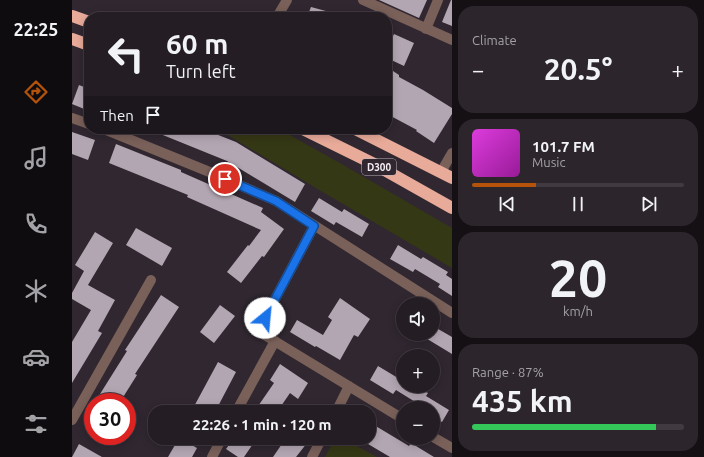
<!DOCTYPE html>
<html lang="en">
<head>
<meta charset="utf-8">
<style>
  body { margin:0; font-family:Ubuntu,sans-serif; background:#2c262c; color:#f1f3f6; height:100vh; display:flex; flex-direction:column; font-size:15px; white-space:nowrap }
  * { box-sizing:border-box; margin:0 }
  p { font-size:13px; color:#a3a2a6 }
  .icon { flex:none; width:22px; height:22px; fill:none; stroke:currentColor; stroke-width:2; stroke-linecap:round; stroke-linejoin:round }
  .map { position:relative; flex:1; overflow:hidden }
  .panel { display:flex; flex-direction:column; gap:6px; padding:6px; background:#141014; width:252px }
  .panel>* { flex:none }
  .banner { position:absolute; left:12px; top:12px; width:308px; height:122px; border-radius:16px; box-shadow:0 2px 10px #0003,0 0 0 1px #413b41; background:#241d24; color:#f1f3f6; overflow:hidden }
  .tools { position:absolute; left:324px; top:297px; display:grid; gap:8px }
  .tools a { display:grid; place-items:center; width:44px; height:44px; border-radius:50%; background:#241d24; box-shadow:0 2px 10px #0003,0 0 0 1px #413b41; font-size:20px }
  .speed { position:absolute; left:12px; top:393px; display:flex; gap:8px; font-size:20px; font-weight:700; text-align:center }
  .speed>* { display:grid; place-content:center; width:52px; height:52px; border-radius:50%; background:#241d24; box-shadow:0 2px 10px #0003,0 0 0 1px #413b41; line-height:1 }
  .speed .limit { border:6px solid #d22; background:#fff; color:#111 }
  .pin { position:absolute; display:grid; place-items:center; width:34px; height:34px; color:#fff; margin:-17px; border:2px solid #fff; border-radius:50%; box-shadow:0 1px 4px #0007 }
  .me { position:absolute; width:44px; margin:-22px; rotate:28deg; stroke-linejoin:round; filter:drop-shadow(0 0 3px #0008) }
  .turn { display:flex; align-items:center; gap:14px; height:84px; padding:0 16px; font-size:18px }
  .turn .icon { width:52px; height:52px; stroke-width:2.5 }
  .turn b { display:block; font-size:28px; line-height:34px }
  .then { display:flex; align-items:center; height:38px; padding:0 16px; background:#0003; gap:8px; font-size:15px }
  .big { font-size:30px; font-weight:600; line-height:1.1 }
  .panel .tile { flex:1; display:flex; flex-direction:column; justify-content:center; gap:6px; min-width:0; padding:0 14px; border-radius:16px; background:#2c262c }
  .panel .dial { align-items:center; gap:0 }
  .dial b { font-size:52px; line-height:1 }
  .song { display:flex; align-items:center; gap:12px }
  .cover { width:48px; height:48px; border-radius:6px; background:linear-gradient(135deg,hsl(300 70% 55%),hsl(300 70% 35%)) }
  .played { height:4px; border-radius:2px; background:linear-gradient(90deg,#b45309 30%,#413b41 30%) }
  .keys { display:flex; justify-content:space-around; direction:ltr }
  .heat { display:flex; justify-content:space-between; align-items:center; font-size:22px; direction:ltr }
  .charge { height:6px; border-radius:3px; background:linear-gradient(90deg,#34c759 87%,#413b41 0) }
  .trip { position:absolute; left:76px; top:405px; width:228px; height:40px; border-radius:16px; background:#241d24; box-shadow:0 2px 10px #0003,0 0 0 1px #413b41; font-weight:600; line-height:40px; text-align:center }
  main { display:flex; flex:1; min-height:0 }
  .tab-bar { display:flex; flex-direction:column; width:72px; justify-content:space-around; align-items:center; background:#0e0c0e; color:#a3a2a6 }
  .tab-bar .icon { width:28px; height:28px }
  .tab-bar .current { color:#b45309 }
  .tab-bar b { font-size:18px; color:#f1f3f6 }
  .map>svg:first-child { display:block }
</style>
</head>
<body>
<main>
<nav class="tab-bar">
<b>22:25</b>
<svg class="icon current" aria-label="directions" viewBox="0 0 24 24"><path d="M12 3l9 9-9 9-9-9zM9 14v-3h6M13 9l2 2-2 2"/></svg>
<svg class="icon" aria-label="music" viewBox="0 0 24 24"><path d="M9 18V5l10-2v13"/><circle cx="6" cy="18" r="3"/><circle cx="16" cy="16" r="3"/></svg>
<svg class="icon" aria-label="phone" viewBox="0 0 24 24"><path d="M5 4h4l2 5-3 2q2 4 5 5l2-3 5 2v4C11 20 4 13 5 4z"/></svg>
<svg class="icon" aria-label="climate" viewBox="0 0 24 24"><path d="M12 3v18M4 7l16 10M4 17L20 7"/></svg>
<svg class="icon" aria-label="car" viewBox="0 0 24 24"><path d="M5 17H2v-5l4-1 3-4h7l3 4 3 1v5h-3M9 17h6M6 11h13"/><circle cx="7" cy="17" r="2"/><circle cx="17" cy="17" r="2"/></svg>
<svg class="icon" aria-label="filters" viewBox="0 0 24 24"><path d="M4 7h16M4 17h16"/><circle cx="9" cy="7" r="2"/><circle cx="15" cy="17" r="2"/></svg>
</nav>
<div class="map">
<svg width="380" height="457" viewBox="0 0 380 457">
  <rect width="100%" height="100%" fill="#302730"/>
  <!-- green -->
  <path fill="#353815" d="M141,129H207L266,162L380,228V268L249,191L154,134Z
    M263,438H270L305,457H253Z"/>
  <!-- building -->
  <path fill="#b2a6b2" d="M307,0H355L347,18Z
    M379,0H380V26L370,22Z
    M239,7L265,14V17H235Z
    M322,34L342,43L332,66L315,58V48Z
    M315,67L327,75V77L351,90L380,108V114L362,143L344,131L345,130L315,114Z
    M7,85L17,89V111L0,104Z
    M76,129H131L164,142L233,184L223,202L155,161Z
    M0,132L23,140L16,160L0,154Z
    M44,144L109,170V172L191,208L189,212L212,229L192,257L190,256L169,283L155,272L176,245L177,246L189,230L115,197L116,195L37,163Z
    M247,198L270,212L272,209L297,224L290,237L264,222L262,225L239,211Z
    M64,228L100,248L90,266L54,245Z
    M23,232L41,243L16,285L43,300L26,331L30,333L0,383V342L19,310L0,299V293L12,271L3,265Z
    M326,245L349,259L351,257L376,272L374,275L380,279V296L366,287L368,284L343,269L341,272L318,259Z
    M89,295L107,307L63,374L65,375L48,402H23L55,351L53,350Z
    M268,298L298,319L286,337L282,335L268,360L244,346L243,347L218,332L225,320L251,335L260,320L256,317Z
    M148,305L163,316L142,343L128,332Z
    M361,326L380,337V354L347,334H361Z
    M146,362L164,372L143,412H119Z
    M208,364L236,383L226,399L218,393L205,412H182L202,383L198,380Z
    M306,366L331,381V386H345L356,393L354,396L377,410L370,422L361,417V408H353L324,390L321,394L298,380Z
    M297,422L337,446L339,443L362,457H318L296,444L298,442L297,441Z
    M107,438L125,448L120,457H96Z
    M162,438H185L172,457H166L154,449Z
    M214,438H239L224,457H201Z
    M7,444L30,457H0Z"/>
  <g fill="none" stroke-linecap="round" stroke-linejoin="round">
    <!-- street -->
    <path stroke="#796059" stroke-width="10" d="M291,0L380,40
      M205,17L215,0
      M354,29L366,0
      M0,118L17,124
      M32,129L140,173L204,201L380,313
      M369,172L380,153
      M242,226L186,331L331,419
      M164,412L203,341
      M264,412L277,386
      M0,420L79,280
      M361,437L380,448
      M140,457L150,438
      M240,457L250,438"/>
    <!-- highway -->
    <path stroke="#e8aa99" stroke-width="12" d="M0,16L17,22
      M0,39L17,45
      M231,129L302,164L380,208
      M283,129L380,178"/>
  </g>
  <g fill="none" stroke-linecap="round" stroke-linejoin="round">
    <defs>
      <path id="route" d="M153,179L204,201L242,226L193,318"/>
    </defs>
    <!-- route casing -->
    <use href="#route" stroke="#114b97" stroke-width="10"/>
    <!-- route -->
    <use href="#route" stroke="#1a73e8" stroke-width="7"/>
  </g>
  <g text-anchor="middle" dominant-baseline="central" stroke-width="4" stroke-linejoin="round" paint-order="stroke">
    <!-- shield labels -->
    <rect fill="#302730" stroke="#bbb4bb" stroke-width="1" x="290" y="159" width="34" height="16" rx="3"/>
    <g font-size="10" font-weight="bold" fill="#f6f0f6">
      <text x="307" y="167">D300</text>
    </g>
  </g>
</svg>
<div class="tools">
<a><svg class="icon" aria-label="sound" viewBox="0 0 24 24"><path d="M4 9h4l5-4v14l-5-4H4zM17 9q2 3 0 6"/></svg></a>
<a>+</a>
<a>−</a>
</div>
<div class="speed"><div class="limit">30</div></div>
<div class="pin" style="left:153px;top:179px;background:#d93025"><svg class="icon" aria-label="arrive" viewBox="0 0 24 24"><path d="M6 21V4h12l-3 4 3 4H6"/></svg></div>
<svg class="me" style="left:193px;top:318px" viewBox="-20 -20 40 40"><circle r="19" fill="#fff"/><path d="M0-13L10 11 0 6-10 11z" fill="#1a73e8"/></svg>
<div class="trip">22:26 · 1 min · 120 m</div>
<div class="banner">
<div class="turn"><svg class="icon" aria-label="left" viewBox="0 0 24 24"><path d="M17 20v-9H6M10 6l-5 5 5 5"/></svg><div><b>60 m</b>Turn left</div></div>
<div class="then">Then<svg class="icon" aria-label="arrive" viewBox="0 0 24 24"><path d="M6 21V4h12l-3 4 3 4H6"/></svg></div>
</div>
</div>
<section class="panel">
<div class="tile"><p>Climate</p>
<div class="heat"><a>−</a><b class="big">20.5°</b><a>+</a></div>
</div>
<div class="tile">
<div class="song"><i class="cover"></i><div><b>101.7 FM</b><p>Music</p></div></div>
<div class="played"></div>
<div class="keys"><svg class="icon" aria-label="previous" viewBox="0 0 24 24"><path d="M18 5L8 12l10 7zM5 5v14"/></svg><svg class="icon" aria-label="pause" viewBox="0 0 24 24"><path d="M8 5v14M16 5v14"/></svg><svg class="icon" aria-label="next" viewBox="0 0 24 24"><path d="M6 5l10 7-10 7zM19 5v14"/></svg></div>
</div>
<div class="tile dial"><b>20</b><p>km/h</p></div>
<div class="tile"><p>Range · 87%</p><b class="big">435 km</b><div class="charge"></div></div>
</section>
</main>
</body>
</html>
